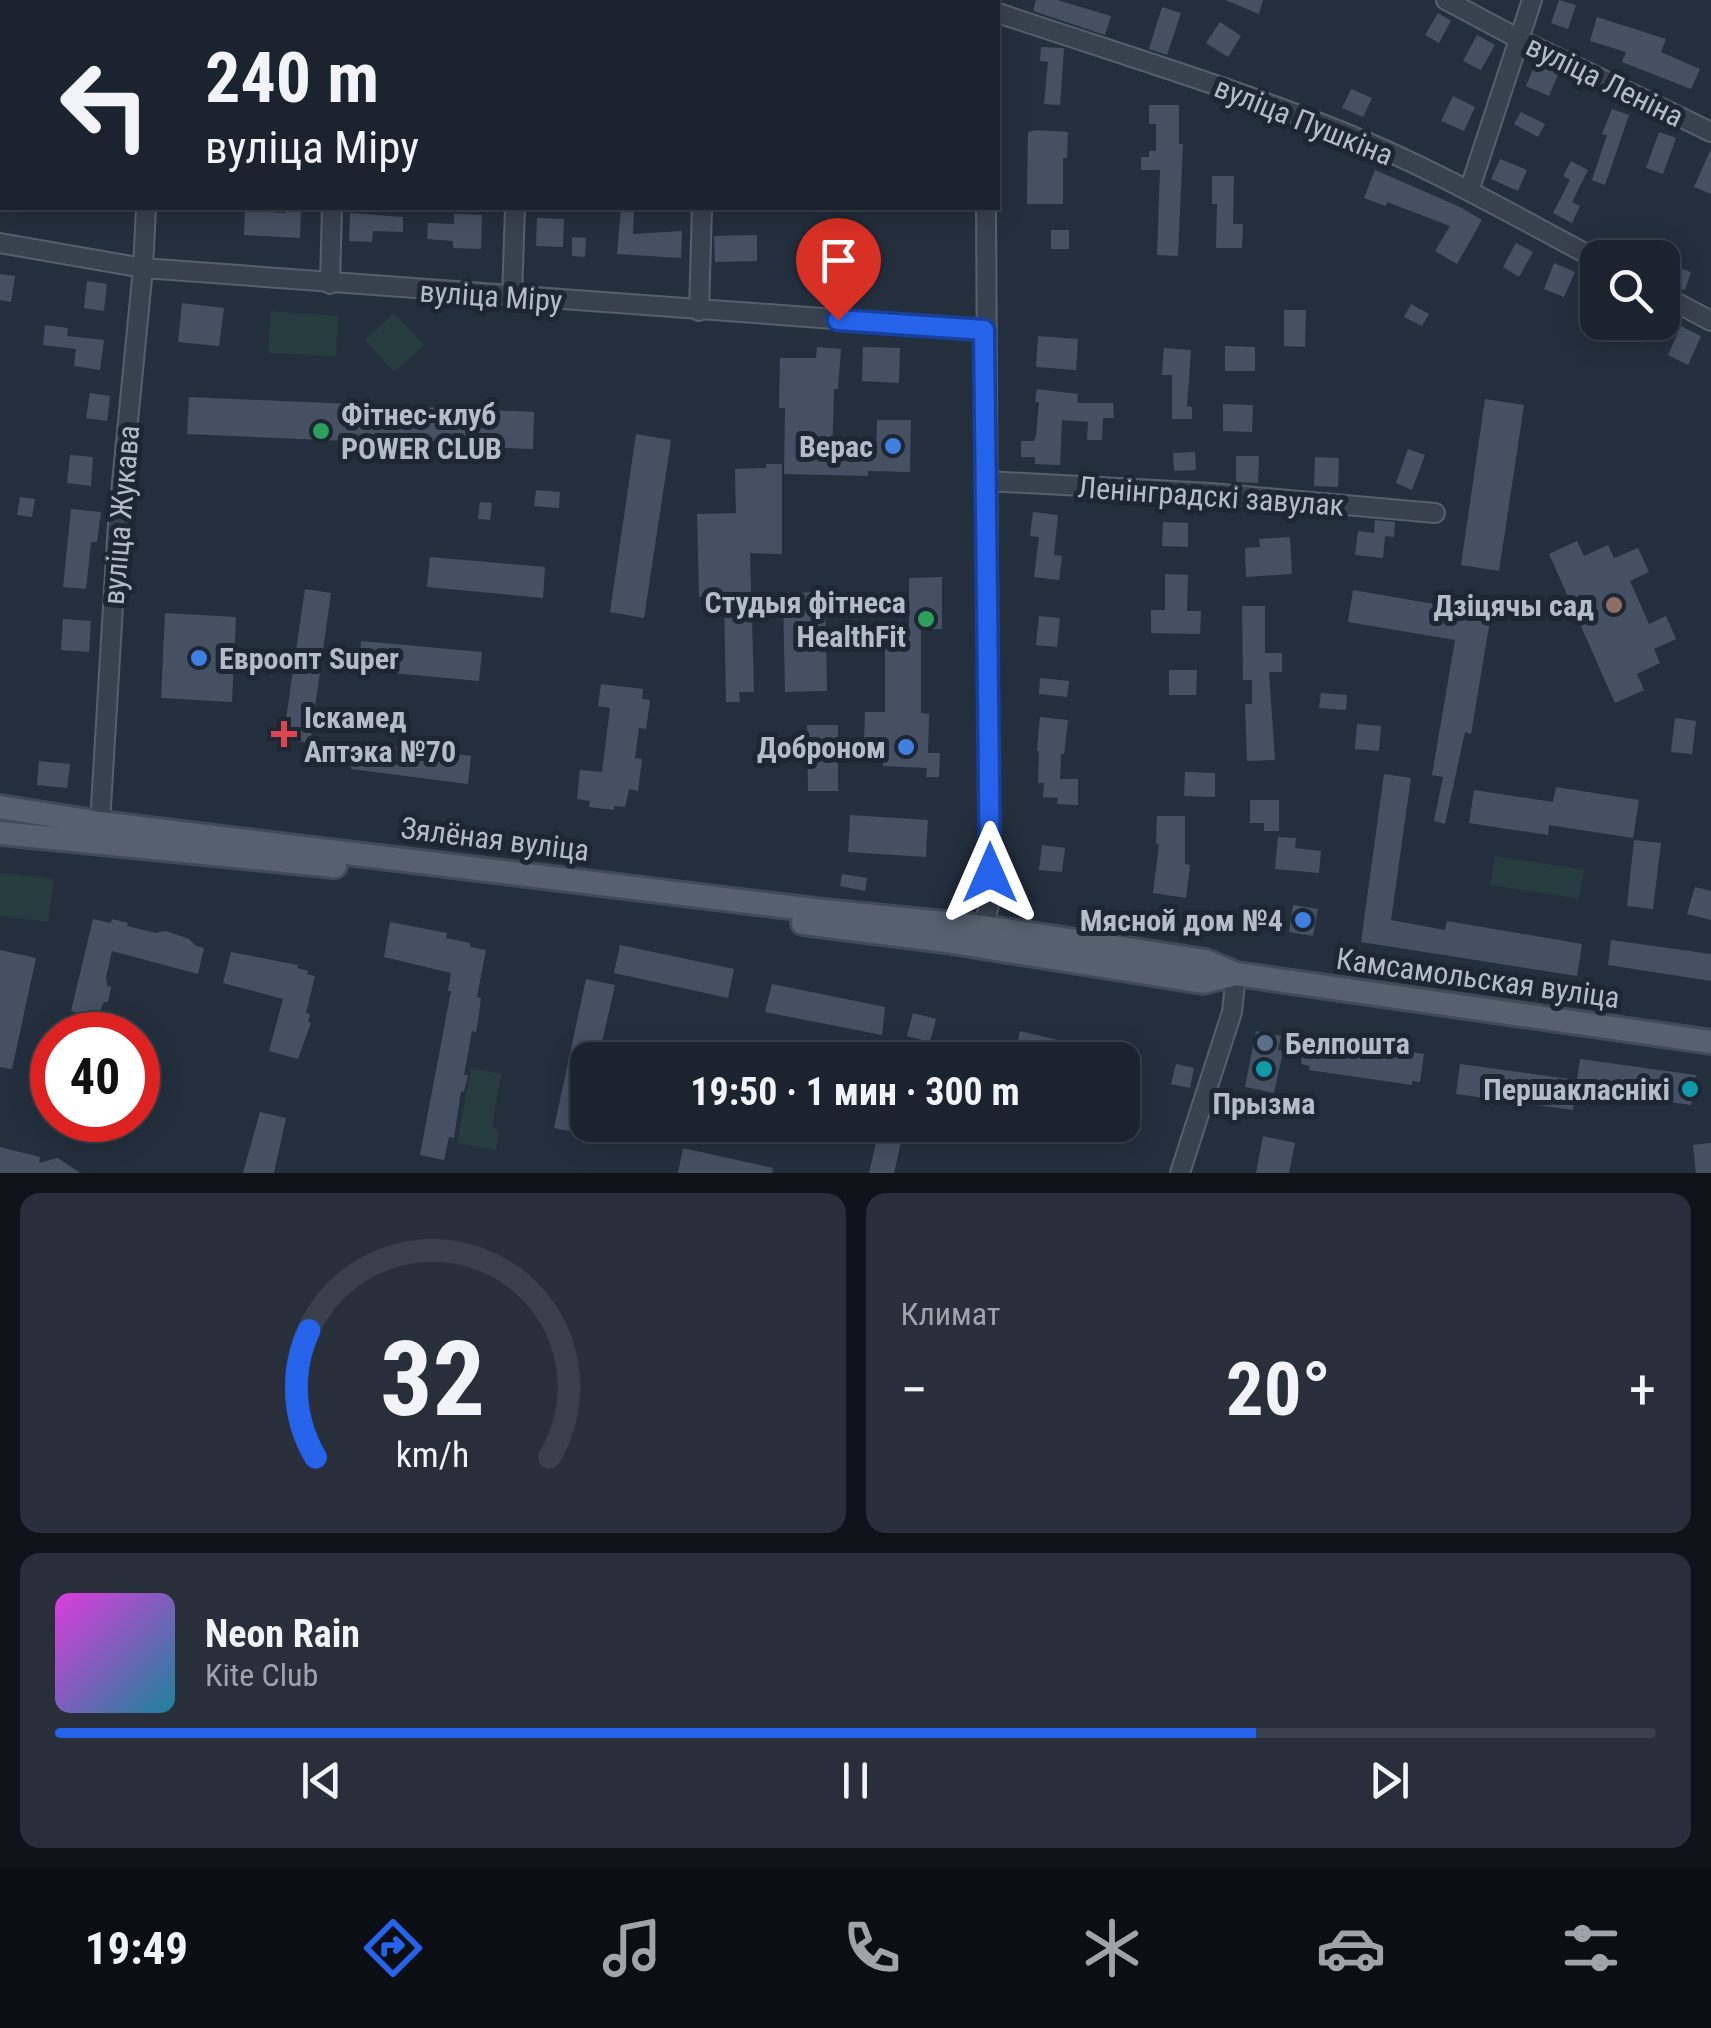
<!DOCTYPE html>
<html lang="ru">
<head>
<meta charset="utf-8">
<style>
  body { margin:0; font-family:"Roboto Condensed",sans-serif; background:#282f3a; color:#f1f3f6; height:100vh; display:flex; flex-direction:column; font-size:38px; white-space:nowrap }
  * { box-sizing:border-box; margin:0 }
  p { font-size:32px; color:#a0a4aa }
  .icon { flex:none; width:55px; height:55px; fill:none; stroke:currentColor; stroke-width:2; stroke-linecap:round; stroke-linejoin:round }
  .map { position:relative; height:1173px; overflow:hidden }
  .side { display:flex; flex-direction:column; gap:20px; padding:20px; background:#0f1319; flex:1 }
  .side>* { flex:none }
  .guide { position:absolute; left:0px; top:0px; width:1000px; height:210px; box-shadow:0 5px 25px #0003,0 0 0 2px #39404a; background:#1b232e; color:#f1f3f6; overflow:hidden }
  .fabs { position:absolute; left:1580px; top:240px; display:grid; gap:20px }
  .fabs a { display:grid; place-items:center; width:100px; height:100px; border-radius:20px; background:#1b232e; box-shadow:0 5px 25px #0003,0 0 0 2px #39404a; font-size:50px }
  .speed { position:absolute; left:30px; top:1012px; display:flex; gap:20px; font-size:50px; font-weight:700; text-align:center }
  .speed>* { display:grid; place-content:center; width:130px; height:130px; border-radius:50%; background:#1b232e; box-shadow:0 5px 25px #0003,0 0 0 2px #39404a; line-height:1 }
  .speed .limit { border:15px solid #d22; background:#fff; color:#111 }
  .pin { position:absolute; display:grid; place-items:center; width:85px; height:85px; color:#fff; margin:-102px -42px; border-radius:50% 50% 50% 0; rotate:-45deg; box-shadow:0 0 10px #0007 }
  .pin .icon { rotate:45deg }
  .me { position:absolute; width:110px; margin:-55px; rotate:0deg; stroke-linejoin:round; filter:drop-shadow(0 0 8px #0008) }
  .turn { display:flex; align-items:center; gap:35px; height:210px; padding:0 40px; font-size:45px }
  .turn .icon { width:130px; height:130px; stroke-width:2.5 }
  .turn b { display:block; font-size:70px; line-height:85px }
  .big { font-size:75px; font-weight:700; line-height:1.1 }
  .side .widget { flex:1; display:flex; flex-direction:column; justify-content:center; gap:15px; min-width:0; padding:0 35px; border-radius:20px; background:#282f3a }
  .side .dial { align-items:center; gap:0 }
  .dial svg { height:260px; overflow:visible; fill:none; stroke:#39404a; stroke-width:7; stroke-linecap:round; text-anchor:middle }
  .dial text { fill:#f1f3f6; stroke:none }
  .song { display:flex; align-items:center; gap:30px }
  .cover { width:120px; height:120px; border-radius:15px; background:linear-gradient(135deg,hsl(300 70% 55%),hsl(190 70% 35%)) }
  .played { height:10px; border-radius:5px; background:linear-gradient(90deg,#2563eb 75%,#39404a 75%) }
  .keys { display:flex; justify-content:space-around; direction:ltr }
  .heat { display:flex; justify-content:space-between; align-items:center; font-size:55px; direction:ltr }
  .side .tiles { flex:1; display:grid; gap:20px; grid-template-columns:1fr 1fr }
  .widget:last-child { grid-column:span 2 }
  .trip { position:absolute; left:570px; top:1042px; width:570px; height:100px; border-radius:20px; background:#1b232e; box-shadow:0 5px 25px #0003,0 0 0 2px #39404a; font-weight:700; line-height:100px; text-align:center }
  .tabs { display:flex; height:160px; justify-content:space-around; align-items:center; background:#0b0e12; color:#a0a4aa }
  .tabs .icon { width:70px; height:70px }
  .tabs .on { color:#2563eb }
  .tabs b { font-size:45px; color:#f1f3f6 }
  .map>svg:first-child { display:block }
</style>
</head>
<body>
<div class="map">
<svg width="1711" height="1173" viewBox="0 0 1711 1173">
  <rect width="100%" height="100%" fill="#242f3e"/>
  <!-- green -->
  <path fill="#263c3f" d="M271,311L338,316L336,356L268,353Z
    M394,313L424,345L394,372L365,340Z
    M1495,856L1584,870L1579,899L1490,885Z
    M0,873L54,879L48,922L0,916Z
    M471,1068L501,1074L492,1126L499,1131L496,1150L457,1143Z"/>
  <!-- building -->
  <path fill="#455162" d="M1036,0H1057L1111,16L1105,35L1033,11Z
    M1225,0H1263L1259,14Z
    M1559,0L1576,5L1568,29L1551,23Z
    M1162,7L1181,13L1167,55L1149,49Z
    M1438,13L1451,21L1439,43L1425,35Z
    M1597,17L1666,39L1661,52L1700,69L1691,89L1622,62L1626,52L1590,41Z
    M1220,22L1241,36L1228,57L1206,43Z
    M1477,35L1495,45L1481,70L1463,61Z
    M1041,47L1064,48L1060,105L1044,104L1048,62L1040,61Z
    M1536,62L1559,72L1549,96L1526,86Z
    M1351,89L1372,98L1363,117L1342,108Z
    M1453,96L1475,107L1464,131L1441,121Z
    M1149,105H1179V144H1183L1178,256L1157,255L1160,170H1141V157H1149V151H1156V124H1149Z
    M1612,109L1629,115L1605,185L1592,180L1607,135L1602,134Z
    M1521,112L1545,124L1538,137L1514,124Z
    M1036,130L1068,132L1067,158H1063V204H1027L1028,132Z
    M1659,132L1676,138L1663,174L1646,168Z
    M1711,149V194L1694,187Z
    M1500,159L1527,170L1518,191L1491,179Z
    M1571,161L1588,170L1572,202L1580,206L1572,223L1553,213L1570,180L1563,176Z
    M1375,170L1460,207L1482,220L1457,264L1435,251L1450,226L1387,202L1386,206L1364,198Z
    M1212,176H1234L1233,224H1243L1242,248H1216L1217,204H1212Z
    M286,208H301L300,238L244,235L245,211L285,213Z
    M621,208H634L633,234L682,231L681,258L617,254Z
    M350,213L403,217V232L373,231L372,242L349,241Z
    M454,214L482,215L481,249L453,248V241L427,239L428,223L454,224Z
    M537,218L564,219L563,247L536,246Z
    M1051,230H1069V249H1051Z
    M757,235V261L715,262L714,236Z
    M572,237L586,238L585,257L572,256Z
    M1516,243L1533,252L1519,277L1503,267Z
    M1554,263L1575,272L1564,297L1544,289Z
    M1670,265L1691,272L1685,290L1664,283Z
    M0,274L15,276L11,302L0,300Z
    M87,281L107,284L104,311L84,308Z
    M182,303L224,308L219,346L178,342Z
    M1411,304L1429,314L1422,326L1404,317Z
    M1284,310H1306L1305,347L1284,346Z
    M1629,322H1652L1642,343L1623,334Z
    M45,325L68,328L67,336L104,340L100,370L74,366L76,349L43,345Z
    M1681,326L1701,336L1688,365L1668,355Z
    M1038,336L1078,339L1076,370L1036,367Z
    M1225,346L1255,347V371H1225Z
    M817,347L841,349L838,389H834L832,457L876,458L877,420H911L910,472L868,471V476L784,474L785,408H779L780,358H816Z
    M863,347L900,348L899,383L862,381Z
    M1164,348L1191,350L1187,406L1192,407V419H1172V375H1162Z
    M1037,389L1078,394L1077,403H1113L1114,418H1103L1102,440H1087L1088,422L1062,420L1060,465L1035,464V457H1021V441H1034L1036,436L1039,402H1035Z
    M90,393L110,396L107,421L86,418Z
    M189,397L534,412L533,449L187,434Z
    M1485,399L1524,405L1499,571L1461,565Z
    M1223,404L1253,405L1252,432L1223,431Z
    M636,434L671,440L644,618L610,612Z
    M1408,449L1425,455L1412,490L1396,483Z
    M1195,452L1196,470L1174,471L1173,453Z
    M70,455L93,457L91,486L67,483Z
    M1236,456H1259L1258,483L1236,482Z
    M1315,457L1339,458L1338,487L1314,486Z
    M766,464H782V554L750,553L754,692H739L740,702H726L724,596L699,597L697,514L736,513L735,469L766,468Z
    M536,490L560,492L559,508L534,506Z
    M20,497L35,499L32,517L17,515Z
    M480,502L492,503L490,520L478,519Z
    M71,509L101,512L97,542H91L86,589L63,587Z
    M1033,512L1058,515L1054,555L1062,556L1059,580L1034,577L1039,537L1030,536Z
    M1375,520L1395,522L1394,537L1385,536L1383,558L1355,555L1358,531L1374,533Z
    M1163,522L1188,523V547L1162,546Z
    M1290,537L1292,574L1246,577L1245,548L1260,547L1259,539Z
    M1577,541L1584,556L1608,545L1614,558L1638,548L1649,572L1630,581L1649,624L1666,616L1676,639L1654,649L1660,663L1637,674L1644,690L1615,703L1549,554Z
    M430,557L545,567L543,598L427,587Z
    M1165,574L1188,575L1187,611H1201L1200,634L1151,633V610H1165Z
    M942,577V629H921V713L929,714L928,753H940L939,777H926L927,768L883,766L884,742L864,741L865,712H885V646H909V578Z
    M305,589L331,593L310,743L283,739Z
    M1353,590L1491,614L1471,734L1465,732L1445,824L1434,821L1443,777L1432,775L1455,640L1348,622Z
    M825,592L827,691L785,692L783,593Z
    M1242,606H1265V653H1282V672H1269L1275,760L1247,761L1245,704H1252V680H1243Z
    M165,613L236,617L232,702L161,698Z
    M1039,616L1060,618L1057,647L1036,645Z
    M63,619L91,621L89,652L61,650Z
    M361,641L482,652L479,681L359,670Z
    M1169,670H1197L1196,695H1169Z
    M1040,678L1069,681L1067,697L1039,694Z
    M601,684L643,689L642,699L650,700L646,729L639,728L635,758L642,759L638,791L629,789L625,807L614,806V810L589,807L590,801L577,799L580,770L602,772L610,708L598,706Z
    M1321,693L1347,695L1346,710L1319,708Z
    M1040,717L1068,720L1064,754H1061L1060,779H1078V805L1057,804L1058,798L1043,797L1044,783H1038L1039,751H1037Z
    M1675,718L1696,721L1692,754L1671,752Z
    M1357,724L1381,726L1379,751L1355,749Z
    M807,725H838V791H808Z
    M354,741L471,756L468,784L351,769Z
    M39,761L70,764L67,788L37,785Z
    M1185,772L1215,773V797L1184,796Z
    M1384,774L1411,778L1391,920L1445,930L1447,921L1582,944L1577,976L1361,942Z
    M1556,787L1639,800L1633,838L1549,825L1548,835L1469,823L1474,790L1553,802Z
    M1250,800H1279V831H1264V823H1250Z
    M850,815L928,820L926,857L848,852Z
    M1157,816H1185V864L1190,865L1186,898L1153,893L1159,844H1156Z
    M1278,837L1296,838L1295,848L1321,851L1319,873L1275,869Z
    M1634,840L1661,843L1653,909L1627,906Z
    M1042,845L1065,848L1062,872L1039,870Z
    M842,874L867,878L865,891L840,886Z
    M1695,887L1711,891V920L1687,914Z
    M1293,905L1318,909L1313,936L1289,932Z
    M93,919L111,923L112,919L128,923L127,926L156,933L166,931L189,939L196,946L204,948L198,974L112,951L106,977L107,986L111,987L108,1002H104L97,1018L71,1011Z
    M390,922L447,933L446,938L470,943V947L486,950L477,997L481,998L479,1014L476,1032L472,1031L464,1075H468L464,1092L461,1091L454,1138L449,1137L444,1160L420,1155L451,991H448L451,973L384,957Z
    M1611,940L1711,954V981L1608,965Z
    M620,945L734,969L728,998L614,973Z
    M0,950L36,958L12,1069L0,1067Z
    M231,952L298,965L297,968L308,971L307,974L315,976L306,1013L310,1014L308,1022L311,1023L298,1059L269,1051L283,999L223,983Z
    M586,979L615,985L598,1060H588V1110L582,1134L554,1128Z
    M772,984L885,1007L882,1035L765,1012Z
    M913,1013L936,1019L930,1042L907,1036Z
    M1020,1031L1100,1050L1097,1060H1013Z
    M1256,1031L1281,1036L1278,1050L1283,1051L1274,1093L1245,1087Z
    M1306,1035L1424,1054L1420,1082L1412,1081V1085L1309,1070L1310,1066L1301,1064Z
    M694,1046L713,1049L711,1060L692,1059Z
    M1580,1059L1696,1075L1691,1105L1576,1089L1573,1110L1456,1094L1460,1064L1577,1080L1576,1088Z
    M1176,1064L1194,1068L1190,1088L1171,1084Z
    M260,1112L286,1118L274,1173H243Z
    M880,1125H905L894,1173H869Z
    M1263,1136L1295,1143L1289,1173H1256Z
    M1711,1143V1173H1696L1693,1145Z
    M0,1147L40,1157L39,1163L58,1158L80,1173H0Z
    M683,1148L773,1168L772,1173H678Z"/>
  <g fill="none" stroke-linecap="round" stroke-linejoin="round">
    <defs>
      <path id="minor" d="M988,0V2
        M1446,0L1519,39L1711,132
        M155,2V0
        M339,2V0
        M522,2V0
        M707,2V0
        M998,13C1114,52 1231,87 1345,133C1432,168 1515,216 1598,260
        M1469,191L1532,0
        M0,243L143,268L984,330
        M330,284L332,208
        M1662,295L1711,321
        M512,297L515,208
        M699,311L702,208
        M986,481L1211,493L1435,513
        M100,823L118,524L143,268L146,208
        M984,927L990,900L986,208
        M1180,1173L1232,1012L1236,974"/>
      <path id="major" d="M0,807L100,823L823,911L984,927L1205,961L1236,974L1711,1042
        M0,833L335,866
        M803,923L946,941L1203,982L1236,974"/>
    </defs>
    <!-- minor casing -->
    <use href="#minor" stroke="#565f6c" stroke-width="22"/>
    <!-- major casing -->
    <use href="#major" stroke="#414a57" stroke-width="28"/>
    <!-- minor -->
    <use href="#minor" stroke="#38414e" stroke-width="18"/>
    <!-- major -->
    <use href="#major" stroke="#56606e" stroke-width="22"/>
  </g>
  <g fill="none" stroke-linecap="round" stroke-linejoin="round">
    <defs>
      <path id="route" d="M838,320L984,330L990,873"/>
    </defs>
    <!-- route casing -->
    <use href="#route" stroke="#184099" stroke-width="25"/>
    <!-- route -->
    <use href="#route" stroke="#2563eb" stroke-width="18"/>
  </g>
  <!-- markers -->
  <g fill="#2e9e5b" stroke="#1d2633" stroke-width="4">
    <circle cx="321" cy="431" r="10"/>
    <circle cx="926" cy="619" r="10"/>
  </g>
  <g fill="#3f7fe0" stroke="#1d2633" stroke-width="4">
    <circle cx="893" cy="446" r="10"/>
    <circle cx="199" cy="658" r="10"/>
    <circle cx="906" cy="747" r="10"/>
    <circle cx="1303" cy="920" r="10"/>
  </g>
  <circle fill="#8d6e63" stroke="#1d2633" stroke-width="4" cx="1614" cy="605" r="10"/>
  <path fill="#e0444e" stroke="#1d2633" stroke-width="4" d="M279 719h10v10h10v10h-10v10h-10v-10h-10v-10h10z"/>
  <circle fill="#5c6f8a" stroke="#1d2633" stroke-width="4" cx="1265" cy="1043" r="10"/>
  <g fill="#0f9aa8" stroke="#1d2633" stroke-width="4">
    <circle cx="1264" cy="1069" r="10"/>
    <circle cx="1690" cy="1089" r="10"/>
  </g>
  <g text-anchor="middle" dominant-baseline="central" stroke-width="10" stroke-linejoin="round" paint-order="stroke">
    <!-- street labels -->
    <g font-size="30" fill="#b4bcc9" stroke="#1d2633">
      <text transform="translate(1605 81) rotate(26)">вуліца Леніна</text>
      <text transform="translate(1304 121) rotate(22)">вуліца Пушкіна</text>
      <text transform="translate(491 296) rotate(4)">вуліца Міру</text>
      <text transform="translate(1211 496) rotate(4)">Ленінградскі завулак</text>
      <text transform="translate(121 515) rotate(-85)">вуліца Жукава</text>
      <text transform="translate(495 839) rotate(7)">Зялёная вуліца</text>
      <text transform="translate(1478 978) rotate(8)">Камсамольская вуліца</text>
    </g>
    <!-- poi labels -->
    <g font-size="30" font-weight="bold" fill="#b4bcc9" stroke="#1d2633" text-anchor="end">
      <text x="341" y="414" text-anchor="start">Фітнес-клуб<tspan x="341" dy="34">POWER CLUB</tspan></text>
      <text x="873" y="446">Верас</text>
      <text x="906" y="602">Студыя фітнеса<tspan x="906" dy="34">HealthFit</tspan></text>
      <text x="1594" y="605">Дзіцячы сад</text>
      <text x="219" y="658" text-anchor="start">Евроопт Super</text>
      <text x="304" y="717" text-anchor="start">Іскамед<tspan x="304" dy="34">Аптэка №70</tspan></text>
      <text x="886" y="747">Доброном</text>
      <text x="1283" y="920">Мясной дом №4</text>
      <text x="1285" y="1043" text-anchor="start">Белпошта</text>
      <text x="1670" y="1089">Першакласнікі</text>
      <text x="1264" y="1103" text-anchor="middle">Прызма</text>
    </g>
  </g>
</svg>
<div class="fabs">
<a><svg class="icon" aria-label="search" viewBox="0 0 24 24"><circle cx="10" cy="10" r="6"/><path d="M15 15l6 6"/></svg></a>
</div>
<div class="speed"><div class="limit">40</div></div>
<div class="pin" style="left:838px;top:320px;background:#d93025"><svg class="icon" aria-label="arrive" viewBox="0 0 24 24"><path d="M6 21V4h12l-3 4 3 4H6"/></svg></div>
<svg class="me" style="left:990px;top:873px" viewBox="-20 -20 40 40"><path d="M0-17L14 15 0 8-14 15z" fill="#2563eb" stroke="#fff" stroke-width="4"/></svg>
<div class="trip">19:50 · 1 мин · 300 m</div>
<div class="guide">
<div class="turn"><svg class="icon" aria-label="left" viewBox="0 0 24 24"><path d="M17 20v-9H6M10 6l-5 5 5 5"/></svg><div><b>240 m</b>вуліца Міру</div></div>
</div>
</div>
<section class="side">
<div class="tiles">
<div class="widget dial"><svg viewBox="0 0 100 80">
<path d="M14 69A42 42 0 1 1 86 69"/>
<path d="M14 69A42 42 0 0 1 12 30" stroke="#2563eb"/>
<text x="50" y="56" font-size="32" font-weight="700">32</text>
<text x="50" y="72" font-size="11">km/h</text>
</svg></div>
<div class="widget"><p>Климат</p>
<div class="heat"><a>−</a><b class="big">20°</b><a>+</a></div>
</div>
<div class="widget">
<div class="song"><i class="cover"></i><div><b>Neon Rain</b><p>Kite Club</p></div></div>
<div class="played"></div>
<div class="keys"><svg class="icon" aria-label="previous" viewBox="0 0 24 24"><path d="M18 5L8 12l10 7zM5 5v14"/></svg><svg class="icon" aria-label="pause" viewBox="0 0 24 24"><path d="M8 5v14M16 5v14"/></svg><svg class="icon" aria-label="next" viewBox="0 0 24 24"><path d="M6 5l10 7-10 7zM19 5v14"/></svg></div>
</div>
</div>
</section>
<nav class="tabs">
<b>19:49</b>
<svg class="icon on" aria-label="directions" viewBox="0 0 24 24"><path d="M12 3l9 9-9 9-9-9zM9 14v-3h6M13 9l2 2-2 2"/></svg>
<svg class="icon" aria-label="music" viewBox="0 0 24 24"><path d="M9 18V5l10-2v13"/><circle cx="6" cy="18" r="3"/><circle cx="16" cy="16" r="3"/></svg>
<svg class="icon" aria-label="phone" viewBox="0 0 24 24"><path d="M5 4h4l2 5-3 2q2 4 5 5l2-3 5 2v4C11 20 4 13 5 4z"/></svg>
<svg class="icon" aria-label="climate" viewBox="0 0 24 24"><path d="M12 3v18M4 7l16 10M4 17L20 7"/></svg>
<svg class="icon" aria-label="car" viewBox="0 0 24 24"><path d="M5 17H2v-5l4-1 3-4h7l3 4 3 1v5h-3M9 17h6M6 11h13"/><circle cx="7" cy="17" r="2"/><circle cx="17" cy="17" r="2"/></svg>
<svg class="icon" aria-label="filters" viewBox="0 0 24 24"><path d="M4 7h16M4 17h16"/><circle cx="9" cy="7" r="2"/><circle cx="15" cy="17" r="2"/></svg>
</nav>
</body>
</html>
